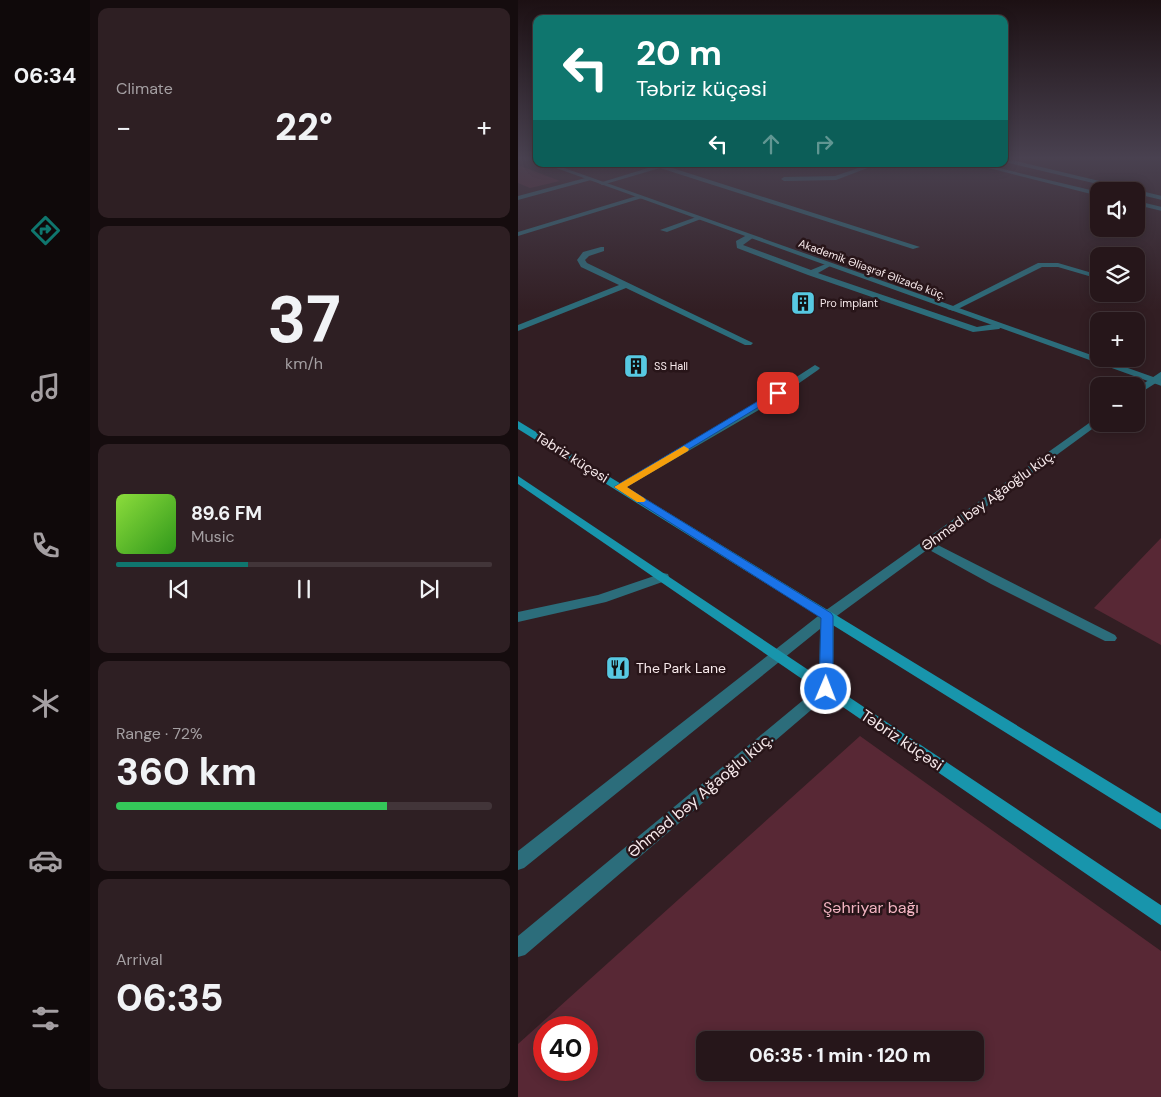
<!DOCTYPE html>
<html lang="en">
<head>
<meta charset="utf-8">
<style>
  body { margin:0; font-family:"DM Sans",sans-serif; background:#2e1f23; color:#f1f3f6; height:100vh; display:flex; flex-direction:column; font-size:19px; white-space:nowrap }
  * { box-sizing:border-box; margin:0 }
  p { font-size:16px; color:#a49fa2 }
  .icon { flex:none; width:28px; height:28px; fill:none; stroke:currentColor; stroke-width:2; stroke-linecap:round; stroke-linejoin:round }
  .map { position:relative; flex:1; overflow:hidden }
  .panel { display:flex; flex-direction:column; gap:8px; padding:8px; background:#150c0e; width:428px }
  .panel>* { flex:none }
  .banner { position:absolute; left:15px; top:15px; width:475px; height:152px; border-radius:10px; box-shadow:0 2px 12px #0003,0 0 0 1px #423539; background:#0f766e; color:#fff; overflow:hidden }
  .fabs { position:absolute; left:572px; top:182px; display:grid; gap:10px }
  .fabs a { display:grid; place-items:center; width:55px; height:55px; border-radius:10px; background:#26161a; box-shadow:0 2px 12px #0003,0 0 0 1px #423539; font-size:25px }
  .speed { position:absolute; left:15px; top:1016px; display:flex; gap:10px; font-size:25px; font-weight:700; text-align:center }
  .speed>* { display:grid; place-content:center; width:65px; height:65px; border-radius:50%; background:#26161a; box-shadow:0 2px 12px #0003,0 0 0 1px #423539; line-height:1 }
  .speed .limit { border:8px solid #d22; background:#fff; color:#111 }
  .pin { position:absolute; display:grid; place-items:center; width:42px; height:42px; color:#fff; margin:-21px; border-radius:10px; box-shadow:0 2px 8px #0006 }
  .me { position:absolute; width:55px; margin:-28px; rotate:1deg; stroke-linejoin:round; filter:drop-shadow(0 0 4px #0008) }
  .turn { display:flex; align-items:center; gap:18px; height:105px; padding:0 20px; font-size:22px }
  .turn .icon { width:65px; height:65px; stroke-width:2.5 }
  .turn b { display:block; font-size:35px; line-height:42px }
  .lanes { display:flex; align-items:center; height:48px; padding:0 20px; background:#0003; justify-content:center; gap:25px; direction:ltr }
  .lanes .off { opacity:.35 }
  .big { font-size:38px; font-weight:800; line-height:1.1 }
  .panel .widget { flex:1; display:flex; flex-direction:column; justify-content:center; gap:8px; min-width:0; padding:0 18px; border-radius:10px; background:#2e1f23 }
  .panel .dial { align-items:center; gap:0 }
  .dial b { font-size:65px; line-height:1 }
  .song { display:flex; align-items:center; gap:15px }
  .cover { width:60px; height:60px; border-radius:8px; background:linear-gradient(135deg,hsl(90 70% 55%),hsl(110 70% 35%)) }
  .played { height:5px; border-radius:2px; background:linear-gradient(90deg,#0f766e 35%,#423539 35%) }
  .keys { display:flex; justify-content:space-around; direction:ltr }
  .heat { display:flex; justify-content:space-between; align-items:center; font-size:28px; direction:ltr }
  .charge { height:8px; border-radius:4px; background:linear-gradient(90deg,#34c759 72%,#423539 0) }
  .trip { position:absolute; left:178px; top:1031px; width:288px; height:50px; border-radius:10px; background:#26161a; box-shadow:0 2px 12px #0003,0 0 0 1px #423539; font-weight:800; line-height:50px; text-align:center }
  main { display:flex; flex:1; min-height:0 }
  .menu { display:flex; flex-direction:column; width:90px; justify-content:space-around; align-items:center; background:#0f090a; color:#a49fa2 }
  .menu .icon { width:35px; height:35px }
  .menu .on { color:#0f766e }
  .menu b { font-size:22px; color:#f1f3f6 }
  .map>svg:first-child { display:block }
</style>
</head>
<body>
<main>
<nav class="menu">
<b>06:34</b>
<svg class="icon on" aria-label="directions" viewBox="0 0 24 24"><path d="M12 3l9 9-9 9-9-9zM9 14v-3h6M13 9l2 2-2 2"/></svg>
<svg class="icon" aria-label="music" viewBox="0 0 24 24"><path d="M9 18V5l10-2v13"/><circle cx="6" cy="18" r="3"/><circle cx="16" cy="16" r="3"/></svg>
<svg class="icon" aria-label="phone" viewBox="0 0 24 24"><path d="M5 4h4l2 5-3 2q2 4 5 5l2-3 5 2v4C11 20 4 13 5 4z"/></svg>
<svg class="icon" aria-label="climate" viewBox="0 0 24 24"><path d="M12 3v18M4 7l16 10M4 17L20 7"/></svg>
<svg class="icon" aria-label="car" viewBox="0 0 24 24"><path d="M5 17H2v-5l4-1 3-4h7l3 4 3 1v5h-3M9 17h6M6 11h13"/><circle cx="7" cy="17" r="2"/><circle cx="17" cy="17" r="2"/></svg>
<svg class="icon" aria-label="filters" viewBox="0 0 24 24"><path d="M4 7h16M4 17h16"/><circle cx="9" cy="7" r="2"/><circle cx="15" cy="17" r="2"/></svg>
</nav>
<section class="panel">
<div class="widget"><p>Climate</p>
<div class="heat"><a>−</a><b class="big">22°</b><a>+</a></div>
</div>
<div class="widget dial"><b>37</b><p>km/h</p></div>
<div class="widget">
<div class="song"><i class="cover"></i><div><b>89.6 FM</b><p>Music</p></div></div>
<div class="played"></div>
<div class="keys"><svg class="icon" aria-label="previous" viewBox="0 0 24 24"><path d="M18 5L8 12l10 7zM5 5v14"/></svg><svg class="icon" aria-label="pause" viewBox="0 0 24 24"><path d="M8 5v14M16 5v14"/></svg><svg class="icon" aria-label="next" viewBox="0 0 24 24"><path d="M6 5l10 7-10 7zM19 5v14"/></svg></div>
</div>
<div class="widget"><p>Range · 72%</p><b class="big">360 km</b><div class="charge"></div></div>
<div class="widget"><p>Arrival</p><b class="big">06:35</b></div>
</section>
<div class="map">
<svg width="644" height="1097" viewBox="0 0 644 1097">
  <rect width="100%" height="100%" fill="#321e23"/>
  <!-- green -->
  <path fill="#582835" fill-rule="evenodd" d="M0,165L42,181L12,188L0,183Z
    M643,538V645L576,608Z
    M342,736L643,951V1097H0V1044ZM26,1028H69V1070H26ZM186,1040H456V1072H186Z"/>
  <g fill="none" stroke-linecap="round" stroke-linejoin="round">
    <!-- service -->
    <path fill="#2c6d7b" fill-rule="evenodd" d="M143,164H152L148,166L402,247L395,249L142,168L84,185L81,183Z
      M352,164H360L318,180L266,181L263,179L266,177L317,176Z
      M71,177L74,179L73,180L0,200V196Z
      M122,195L125,197L124,198L0,236V232Z
      M181,216L184,218L183,219L149,232L142,230Z
      M229,235L236,237L225,245L293,270L310,263L314,265L300,273L459,327L481,323L485,326L481,329L455,332L290,275L219,248L218,241Z
      M83,247H86V251L71,256L67,260L69,263L235,343L233,345H227L108,288L0,331V325L101,285L63,267L59,260L65,252Z
      M520,263H540L581,275V279L540,267H524L436,311L429,309Z
      M410,540L597,635L599,638L597,641H587L473,584L406,547L404,544L406,541Z
      M145,573L150,574L151,577L150,580L88,602L0,622V612L80,595Z"/>
    <!-- minor -->
    <path fill="#2c6d7b" fill-rule="evenodd" d="M8,157L19,158V162L9,158Z
      M486,158L644,196V200L619,194V191H609L486,162Z
      M27,164H35L644,380V386Z
      M455,164H464L581,192V196Z
      M619,201L644,207V211L619,205Z
      M297,365L302,368L300,370L251,404L105,489H97L95,487L243,400Z"/>
    <!-- tertiary -->
    <path fill="#2c6d7b" fill-rule="evenodd" d="M644,371V379L619,395V388Z
      M581,416V424L316,618L315,689L313,693L7,955L0,957V936L301,687L302,629L6,868L0,870V851L304,613Z"/>
    <!-- secondary -->
    <path fill="#1895ac" fill-rule="evenodd" d="M0,421L644,814V830L0,429Z
      M0,476L644,906V926L0,484Z"/>
  </g>
  <!-- sky -->
  <linearGradient id="sky" x2="0" y2="1"><stop stop-color="#1c1013"/><stop offset="0.51" stop-color="#494150"/><stop offset="1" stop-color="#494150" stop-opacity="0"/></linearGradient>
  <rect width="644" height="310" fill="url(#sky)"/>
  <!-- route -->
  <path fill="#1a73e8" stroke="#114b97" d="M257,391H260L264,393L108,487L313,613L315,616V689L313,692H303L301,689L303,618L96,487Z"/>
  <!-- slow -->
  <path fill="#f59e0b" d="M166,446L171,449L170,451L109,487L126,498L128,500L126,502H119L96,487Z"/>
  <!-- icons -->
  <defs>
    <symbol id="building-square" viewBox="-11 -11 22 22"><rect x="-9" y="-9" width="18" height="18" rx="4" fill="#57c9e2" stroke="#281519"/><path d="M-4-6H4V6H1V3H-1V6H-4ZM-2.5-4.3h1.7v1.8h-1.7ZM.8-4.3h1.7v1.8H.8ZM-2.5-1h1.7V.8h-1.7ZM.8-1h1.7V.8H.8Z" fill="#111"/></symbol>
    <symbol id="restaurant-square" viewBox="-11 -11 22 22"><rect x="-9" y="-9" width="18" height="18" rx="4" fill="#57c9e2" stroke="#281519"/><path d="M-5-6h1v4h1v-4h1v4h1v-4h1v5L-1.5 .5V6h-2V.5L-5-1ZM5-6V6H3V1.5H1.5Q1.5-4 5-6Z" fill="#111"/></symbol>
  </defs>
  <g fill-rule="evenodd">
    <use href="#building-square" x="271" y="289" width="28" height="28"/>
    <use href="#building-square" x="104" y="352" width="28" height="28"/>
    <use href="#restaurant-square" x="86" y="654" width="28" height="28"/>
  </g>
  <g text-anchor="middle" dominant-baseline="central" stroke-width="5" stroke-linejoin="round" paint-order="stroke">
    <!-- far-street labels -->
    <g font-size="11" fill="#f7e9eb" stroke="#281519">
      <text transform="translate(354 269) rotate(20)">Akademik Əliəşrəf Əlizadə küç.</text>
    </g>
    <!-- far-poi labels -->
    <g font-size="11" fill="#f7e9eb" stroke="#281519" text-anchor="start">
      <text x="302" y="303">Pro implant</text>
      <text x="136" y="366">SS Hall</text>
    </g>
    <!-- street labels -->
    <g font-size="14" fill="#f7e9eb" stroke="#281519">
      <text transform="translate(54 457) rotate(32)">Təbriz küçəsi</text>
      <text transform="translate(470 500) rotate(-36)">Əhməd bəy Ağaoğlu küç.</text>
    </g>
    <!-- poi labels -->
    <g font-size="14" fill="#f7e9eb" stroke="#281519" text-anchor="start">
      <text x="118" y="668">The Park Lane</text>
    </g>
    <!-- near-street labels -->
    <g font-size="16" fill="#f7e9eb" stroke="#281519">
      <text transform="translate(384 740) rotate(34)">Təbriz küçəsi</text>
      <text transform="translate(182 795) rotate(-40)">Əhməd bəy Ağaoğlu küç.</text>
    </g>
    <!-- near-park labels -->
    <g font-size="16" fill="#f3b5c2" stroke="#281519">
      <text x="353" y="907">Şəhriyar bağı</text>
    </g>
  </g>
</svg>
<div class="fabs">
<a><svg class="icon" aria-label="sound" viewBox="0 0 24 24"><path d="M4 9h4l5-4v14l-5-4H4zM17 9q2 3 0 6"/></svg></a>
<a><svg class="icon" aria-label="layers" viewBox="0 0 24 24"><path d="M12 4l9 5-9 5-9-5zM3 14l9 5 9-5"/></svg></a>
<a>+</a>
<a>−</a>
</div>
<div class="speed"><div class="limit">40</div></div>
<div class="pin" style="left:260px;top:393px;background:#d93025"><svg class="icon" aria-label="arrive" viewBox="0 0 24 24"><path d="M6 21V4h12l-3 4 3 4H6"/></svg></div>
<svg class="me" style="left:308px;top:689px" viewBox="-20 -20 40 40"><circle r="17" fill="#1a73e8" stroke="#fff" stroke-width="3"/><path d="M0-11L8 9 0 5-8 9z" fill="#fff"/></svg>
<div class="trip">06:35 · 1 min · 120 m</div>
<div class="banner">
<div class="turn"><svg class="icon" aria-label="left" viewBox="0 0 24 24"><path d="M17 20v-9H6M10 6l-5 5 5 5"/></svg><div><b>20 m</b>Təbriz küçəsi</div></div>
<div class="lanes"><svg class="icon" aria-label="left" viewBox="0 0 24 24"><path d="M17 20v-9H6M10 6l-5 5 5 5"/></svg><svg class="icon off" aria-label="ahead" viewBox="0 0 24 24"><path d="M12 20V5M6 11l6-6 6 6"/></svg><svg class="icon off" aria-label="right" viewBox="0 0 24 24"><path d="M7 20v-9h11M14 6l5 5-5 5"/></svg></div>
</div>
</div>
</main>
</body>
</html>
